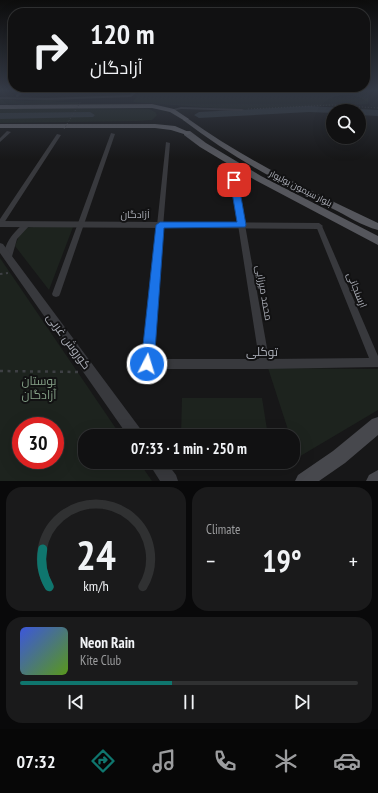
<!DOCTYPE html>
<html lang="en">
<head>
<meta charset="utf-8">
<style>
  body { margin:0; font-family:"PT Sans Narrow",Cairo,sans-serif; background:#1a1a1b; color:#f1f3f6; height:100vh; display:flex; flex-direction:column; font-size:15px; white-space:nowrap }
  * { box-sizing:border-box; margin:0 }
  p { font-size:13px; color:#9c9d9f }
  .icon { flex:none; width:22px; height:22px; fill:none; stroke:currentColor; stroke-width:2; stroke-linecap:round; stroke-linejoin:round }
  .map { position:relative; height:481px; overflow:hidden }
  .side { display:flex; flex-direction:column; gap:6px; padding:6px; background:#09090a; flex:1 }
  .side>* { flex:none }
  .hud { position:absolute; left:8px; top:8px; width:362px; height:84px; border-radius:16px; box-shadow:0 4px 16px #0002,0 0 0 1px #303132; background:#111112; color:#f1f3f6; overflow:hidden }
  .buttons { position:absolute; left:326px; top:104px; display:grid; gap:8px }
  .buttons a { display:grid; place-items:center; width:40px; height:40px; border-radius:50%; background:#111112; box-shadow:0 4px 16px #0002,0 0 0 1px #303132; font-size:20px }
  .speed { position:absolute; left:12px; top:417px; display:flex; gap:8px; font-size:20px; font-weight:700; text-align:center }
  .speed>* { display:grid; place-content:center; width:52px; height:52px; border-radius:50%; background:#111112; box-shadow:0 4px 16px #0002,0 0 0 1px #303132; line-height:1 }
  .speed .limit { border:6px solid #d22; background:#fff; color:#111 }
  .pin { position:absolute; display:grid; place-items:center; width:34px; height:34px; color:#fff; margin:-17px; border-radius:8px; box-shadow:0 2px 6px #0006 }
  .me { position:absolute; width:44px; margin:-22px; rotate:5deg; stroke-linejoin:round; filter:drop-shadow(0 0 3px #0008) }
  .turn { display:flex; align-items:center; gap:14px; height:84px; padding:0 16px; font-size:18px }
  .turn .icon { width:52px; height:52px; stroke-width:2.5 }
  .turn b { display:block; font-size:28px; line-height:34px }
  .big { font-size:30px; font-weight:800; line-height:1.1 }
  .side .widget { flex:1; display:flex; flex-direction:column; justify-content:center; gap:6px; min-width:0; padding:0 14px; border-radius:16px; background:#1a1a1b }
  .side .dial { align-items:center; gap:0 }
  .dial svg { height:104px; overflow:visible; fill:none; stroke:#303132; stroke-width:7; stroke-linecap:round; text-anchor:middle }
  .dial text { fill:#f1f3f6; stroke:none }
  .song { display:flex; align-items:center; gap:12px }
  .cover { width:48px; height:48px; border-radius:6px; background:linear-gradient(135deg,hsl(230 70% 55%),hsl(90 70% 35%)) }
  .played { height:4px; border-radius:2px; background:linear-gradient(90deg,#0f766e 45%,#303132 45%) }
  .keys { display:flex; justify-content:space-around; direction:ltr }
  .heat { display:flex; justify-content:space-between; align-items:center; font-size:22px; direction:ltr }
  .side .tiles { flex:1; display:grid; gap:6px; grid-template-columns:1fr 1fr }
  .widget:last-child { grid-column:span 2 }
  .trip { position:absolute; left:78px; top:429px; width:222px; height:40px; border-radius:16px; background:#111112; box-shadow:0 4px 16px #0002,0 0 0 1px #303132; font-weight:800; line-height:40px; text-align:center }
  .tab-bar { display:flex; height:64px; justify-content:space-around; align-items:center; background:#070707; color:#9c9d9f }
  .tab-bar .icon { width:28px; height:28px }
  .tab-bar .active { color:#0f766e }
  .tab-bar b { font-size:18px; color:#f1f3f6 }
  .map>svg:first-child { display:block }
</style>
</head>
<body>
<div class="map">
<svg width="378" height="481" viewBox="0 0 378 481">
  <rect width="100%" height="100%" fill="#171718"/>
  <!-- green -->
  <path fill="#1d231e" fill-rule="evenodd" d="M140,91H369L368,104L242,110L133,102Z
    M0,99L27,101L72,99L53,102H79L78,104H0Z
    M0,109H149L155,112L157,115L152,120L138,121L0,123Z
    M33,227H73L49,290L15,246L19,236L24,228Z
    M0,258L121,436H85V462H139L152,481H0ZM21,426H55V460H21Z
    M268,368L378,369V410L297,458L293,446V436H290Z
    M182,398H262L268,436H181Z"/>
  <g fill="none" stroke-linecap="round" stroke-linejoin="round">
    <!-- river -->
    <path fill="#2e353b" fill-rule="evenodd" d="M309,106L378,110V116L359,115V111H333V113L309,112L199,118L194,115L199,112Z
      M90,112L95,115L93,117L0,119V113Z"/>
    <!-- path-far2 -->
    <path stroke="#3e4044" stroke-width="1" stroke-dasharray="1 2" stroke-linecap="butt" d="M248,109L332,105L378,108"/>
    <!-- path-far1 -->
    <path stroke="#3e4044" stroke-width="2" stroke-dasharray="2.5 3.5" stroke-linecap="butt" d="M0,274L8,273"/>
    <!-- path -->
    <path stroke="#3e4044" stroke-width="2.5" stroke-dasharray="3 4.5" stroke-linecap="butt" d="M0,371L78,372"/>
    <!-- minor -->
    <path fill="#38393d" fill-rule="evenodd" d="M20,91H24L18,97H16V95Z
      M134,91H138L131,97L47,100L0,99V97L47,98L130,95Z
      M181,107L242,109L244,110L242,111L181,109L172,111L170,110Z
      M7,131L11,132L0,142V138Z
      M111,133L115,134L60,294L59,296L56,297L53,296L52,294Z
      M57,134L61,135L2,226H0V219Z
      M166,142L170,143L152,359H259L231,180L234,178L237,180L269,359L369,358L316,226L319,224L322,226L378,356V367L265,369H147L144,367L142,364Z
      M26,222H28L31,224L17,239L11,260H5C1,246 15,230 26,222Z"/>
    <!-- tertiary -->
    <path fill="#38393d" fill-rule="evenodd" d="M0,221L319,223L323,226L319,229L0,227Z
      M0,243L3,244L142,431L144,436H128L0,253Z
      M148,462H166L176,475L178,481H160Z"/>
    <!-- secondary -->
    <path fill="#47484d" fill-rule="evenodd" d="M378,417V435L345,463L319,481H295L298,475L333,451L372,419Z
      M378,470V481H366L369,475Z"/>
    <!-- primary -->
    <path fill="#55565c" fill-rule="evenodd" d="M183,118H187C247,161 312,192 378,223V230C362,226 346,215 331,208C279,183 229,155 183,120Z
      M184,131H190L206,143L261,176L378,236V245L255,180L200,147L184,135Z"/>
    <!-- trunk -->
    <path fill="#5d5e64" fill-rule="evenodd" d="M152,104L174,109L189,119L185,121L170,112L152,108L0,109V105Z
      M0,124H155L175,126L191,133L187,135L171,130L155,128H0Z"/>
    <!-- path-bridge -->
    <path stroke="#3e4044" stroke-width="1" stroke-dasharray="1 2" stroke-linecap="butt" d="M64,129L81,101"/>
  </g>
  <!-- sky -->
  <linearGradient id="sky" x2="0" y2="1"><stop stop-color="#0d0d0d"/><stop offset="0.57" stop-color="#363c48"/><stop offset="1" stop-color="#363c48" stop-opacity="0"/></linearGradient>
  <rect width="378" height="159" fill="url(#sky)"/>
  <!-- route -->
  <path fill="#1a73e8" stroke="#114b97" d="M234,178L238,180L246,225L245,227L164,228L154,364L152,368L147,370L143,368L141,364L156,225L160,222H237L230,180Z"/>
  <g text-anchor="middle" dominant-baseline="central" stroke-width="4" stroke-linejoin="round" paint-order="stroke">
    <!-- far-street labels -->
    <g font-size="9" fill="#abaeb7" stroke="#121213">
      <text transform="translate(301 188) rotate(27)">بلوار سیمون بولیوار</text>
    </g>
    <!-- street labels -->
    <g font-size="10" fill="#abaeb7" stroke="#121213">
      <text x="135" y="214">آزادگان</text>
      <text transform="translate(357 290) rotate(68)">ارسنجانی</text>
      <text transform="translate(264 293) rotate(80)">محمد میرزایی</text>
    </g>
    <!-- near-street labels -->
    <g font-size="12" fill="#abaeb7" stroke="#121213">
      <text transform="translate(69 341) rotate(54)">کوروش غربی</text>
      <text x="262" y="351">توکلی</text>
    </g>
    <!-- near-park labels -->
    <g font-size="12" fill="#849f86" stroke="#121213">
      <text x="39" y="380">بوستان<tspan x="39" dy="14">آزادگان</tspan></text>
    </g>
  </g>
</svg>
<div class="buttons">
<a><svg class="icon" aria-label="search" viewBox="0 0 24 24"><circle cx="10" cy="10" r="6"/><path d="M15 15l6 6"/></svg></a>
</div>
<div class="speed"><div class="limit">30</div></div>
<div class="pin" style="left:234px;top:180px;background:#d93025"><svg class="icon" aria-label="arrive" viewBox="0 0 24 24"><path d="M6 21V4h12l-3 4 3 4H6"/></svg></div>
<svg class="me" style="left:147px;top:364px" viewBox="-20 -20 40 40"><circle r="17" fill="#1a73e8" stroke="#fff" stroke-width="3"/><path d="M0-11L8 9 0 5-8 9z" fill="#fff"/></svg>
<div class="trip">07:33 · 1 min · 250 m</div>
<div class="hud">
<div class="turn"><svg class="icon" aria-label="right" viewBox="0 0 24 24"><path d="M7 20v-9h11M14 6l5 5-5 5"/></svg><div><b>120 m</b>آزادگان</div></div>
</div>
</div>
<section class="side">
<div class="tiles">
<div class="widget dial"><svg viewBox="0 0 100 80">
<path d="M14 69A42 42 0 1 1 86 69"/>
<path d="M14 69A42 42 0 0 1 9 40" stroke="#0f766e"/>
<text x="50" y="56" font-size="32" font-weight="700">24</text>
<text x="50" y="72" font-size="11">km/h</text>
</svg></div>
<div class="widget"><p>Climate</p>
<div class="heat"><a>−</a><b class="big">19°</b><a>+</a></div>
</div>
<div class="widget">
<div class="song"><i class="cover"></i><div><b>Neon Rain</b><p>Kite Club</p></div></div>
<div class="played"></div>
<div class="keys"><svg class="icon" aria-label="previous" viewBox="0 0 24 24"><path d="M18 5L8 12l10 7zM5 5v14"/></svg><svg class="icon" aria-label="pause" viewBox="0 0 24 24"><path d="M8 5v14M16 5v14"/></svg><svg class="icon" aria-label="next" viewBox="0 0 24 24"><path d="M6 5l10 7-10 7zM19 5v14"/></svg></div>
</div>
</div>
</section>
<nav class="tab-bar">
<b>07:32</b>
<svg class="icon active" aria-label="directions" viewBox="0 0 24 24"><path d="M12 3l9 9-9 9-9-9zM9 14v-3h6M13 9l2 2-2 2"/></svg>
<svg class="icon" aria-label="music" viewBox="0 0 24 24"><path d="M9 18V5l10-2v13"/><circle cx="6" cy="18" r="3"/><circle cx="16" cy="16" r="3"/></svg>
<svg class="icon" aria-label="phone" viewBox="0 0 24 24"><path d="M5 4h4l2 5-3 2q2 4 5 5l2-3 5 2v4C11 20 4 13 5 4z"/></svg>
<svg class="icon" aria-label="climate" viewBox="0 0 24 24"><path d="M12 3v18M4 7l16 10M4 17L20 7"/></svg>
<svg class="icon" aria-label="car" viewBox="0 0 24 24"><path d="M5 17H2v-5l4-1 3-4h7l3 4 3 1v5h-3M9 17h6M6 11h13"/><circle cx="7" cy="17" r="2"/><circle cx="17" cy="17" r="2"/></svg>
</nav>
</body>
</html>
